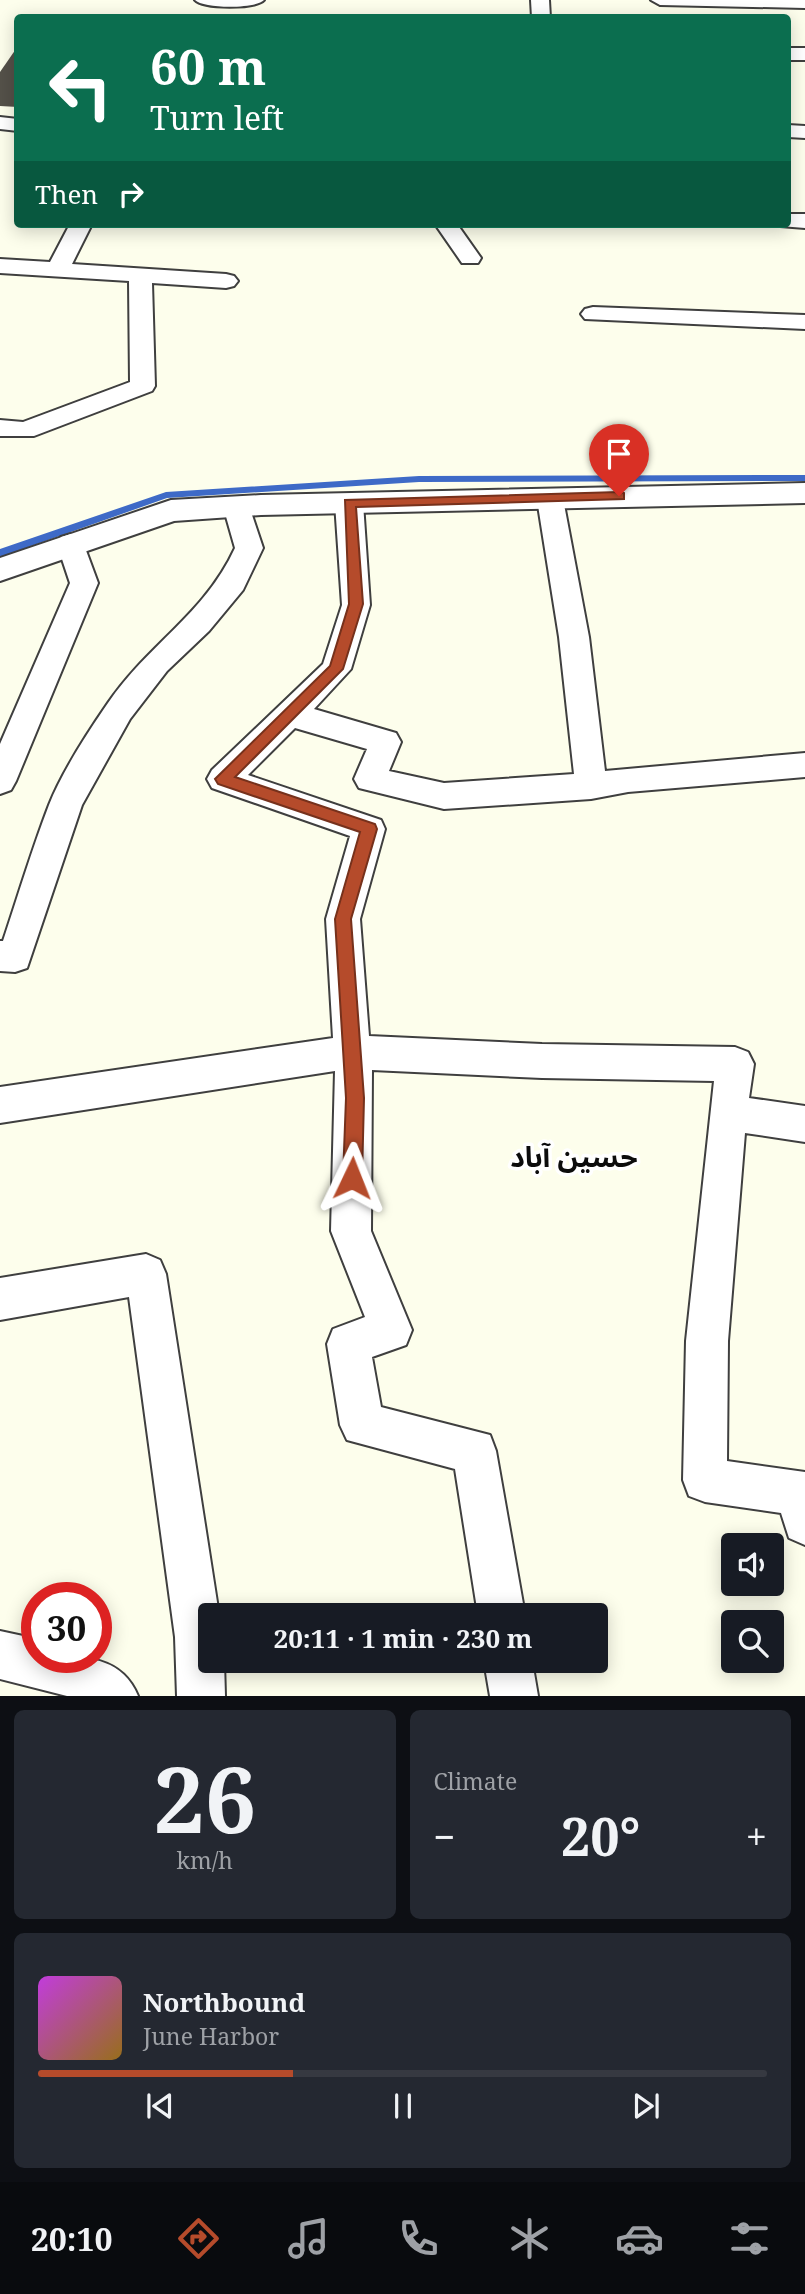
<!DOCTYPE html>
<html lang="en">
<head>
<meta charset="utf-8">
<style>
  body { margin:0; font-family:"Noto Serif","Noto Sans Arabic",serif; background:#242831; color:#f1f3f6; height:100vh; display:flex; flex-direction:column; font-size:26px; white-space:nowrap }
  * { box-sizing:border-box; margin:0 }
  p { font-size:23px; color:#9ea1a6 }
  .icon { flex:none; width:38px; height:38px; fill:none; stroke:currentColor; stroke-width:2; stroke-linecap:round; stroke-linejoin:round }
  .map { position:relative; height:1696px; overflow:hidden }
  .panel { display:flex; flex-direction:column; gap:14px; padding:14px; background:#0d0f14; flex:1 }
  .panel>* { flex:none }
  .hud { position:absolute; left:14px; top:14px; width:777px; height:214px; border-radius:7px; box-shadow:0 4px 18px #0003; background:#0b6e4f; color:#fff; overflow:hidden }
  .fabs { position:absolute; left:721px; top:1533px; display:grid; gap:14px }
  .fabs a { display:grid; place-items:center; width:63px; height:63px; border-radius:7px; background:#171b24; box-shadow:0 4px 18px #0003; font-size:35px }
  .speed { position:absolute; left:21px; top:1582px; display:flex; gap:14px; font-size:35px; font-weight:700; text-align:center }
  .speed>* { display:grid; place-content:center; width:91px; height:91px; border-radius:50%; background:#171b24; box-shadow:0 4px 18px #0003; line-height:1 }
  .speed .limit { border:10px solid #d22; background:#fff; color:#111 }
  .pin { position:absolute; display:grid; place-items:center; width:60px; height:60px; color:#fff; margin:-72px -30px; border-radius:50% 50% 50% 0; rotate:-45deg; box-shadow:0 0 7px #0007 }
  .pin .icon { rotate:45deg }
  .me { position:absolute; width:77px; margin:-38px; rotate:2deg; stroke-linejoin:round; filter:drop-shadow(0 0 5px #0008) }
  .turn { display:flex; align-items:center; gap:24px; height:147px; padding:0 21px; font-size:32px }
  .turn .icon { width:91px; height:91px; stroke-width:2.5 }
  .turn b { display:block; font-size:49px; line-height:60px }
  .then { display:flex; align-items:center; height:66px; padding:0 21px; background:#0003; gap:14px; font-size:26px }
  .big { font-size:52px; font-weight:700; line-height:1.1 }
  .panel .card { flex:1; display:flex; flex-direction:column; justify-content:center; gap:10px; min-width:0; padding:0 24px; border-radius:10px; background:#242831 }
  .panel .dial { align-items:center; gap:0 }
  .dial b { font-size:91px; line-height:1 }
  .song { display:flex; align-items:center; gap:21px }
  .cover { width:84px; height:84px; border-radius:10px; background:linear-gradient(135deg,hsl(290 70% 55%),hsl(40 70% 35%)) }
  .played { height:7px; border-radius:4px; background:linear-gradient(90deg,#b54b2b 35%,#363941 35%) }
  .keys { display:flex; justify-content:space-around; direction:ltr }
  .heat { display:flex; justify-content:space-between; align-items:center; font-size:38px; direction:ltr }
  .panel .tiles { flex:1; display:grid; gap:14px; grid-template-columns:1fr 1fr }
  .card:last-child { grid-column:span 2 }
  .trip { position:absolute; left:198px; top:1603px; width:410px; height:70px; border-radius:7px; background:#171b24; box-shadow:0 4px 18px #0003; font-weight:700; line-height:70px; text-align:center }
  .tab-bar { display:flex; height:112px; justify-content:space-around; align-items:center; background:#090b0e; color:#9ea1a6 }
  .tab-bar .icon { width:49px; height:49px }
  .tab-bar .current { color:#b54b2b }
  .tab-bar b { font-size:32px; color:#f1f3f6 }
  .map>svg:first-child { display:block }
</style>
</head>
<body>
<div class="map">
<svg width="805" height="1696" viewBox="0 0 805 1696">
  <rect width="100%" height="100%" fill="#fdfeec"/>
  <g fill="none" stroke-linecap="round" stroke-linejoin="round">
    <!-- stream -->
    <path fill="#3e6ac7" fill-rule="evenodd" d="M805,475V481L419,482L167,498L0,557V549L166,492L419,476Z"/>
  </g>
  <!-- building -->
  <path fill="#545149" d="M18,46V107L0,106V72Z"/>
  <g fill="none" stroke-linecap="round" stroke-linejoin="round">
    <defs>
      <path id="minor" d="M195,0H264C256,9 203,9 195,0Z
        M531,0H549L550,18H532Z
        M651,0H805V8L660,5Z
        M788,48H805V60H788Z
        M0,117L18,119V131L0,129Z
        M788,125L805,126V138L788,137Z
        M788,214H805V228L780,226L788,224Z
        M70,224H92L72,264L226,274L234,276L238,281L234,286L226,288L152,283L155,386L152,391L34,436H0V420L23,422L130,382L129,281L0,273V259L50,262Z
        M435,224H457L481,258L478,263H462Z
        M593,307L805,315V329L585,319L581,314L585,309Z
        M550,490L560,493L563,499L589,637L605,771L805,753V777L628,792L591,799L444,809L359,788L354,779L367,749L295,728L248,775L381,820L385,829L360,919L369,1036L542,1044L735,1047L748,1052L754,1064L749,1098L805,1106V1142L745,1133L728,1341L727,1461L805,1472V1545L789,1538L781,1513L705,1502L689,1496L683,1480L686,1341L714,1081L542,1078L372,1070L371,1231L412,1330L406,1345L372,1357L381,1407L490,1435L496,1451L525,1615H478L455,1469L347,1440L340,1425L327,1344L333,1329L365,1317L331,1231L335,1071L0,1123V1087L333,1038L326,919L350,836L212,788L207,779L212,770L323,664L342,605L335,503L339,497L349,494L359,497L363,503L370,605L351,669L314,709L396,733L401,742L389,771L444,783L574,774L559,637L537,499L540,493Z
        M237,497L247,500L263,548L243,590L209,631L167,671L130,719L82,805L27,968L15,972L0,971V941H3C18,896 32,849 49,805C62,772 88,732 108,703C148,644 204,615 235,548L223,506L227,500Z
        M71,534L81,537L98,583L16,781L11,790L0,794V744L70,583L57,544L61,537Z
        M146,1254L160,1260L166,1274L219,1615H210V1661H224L225,1696H177L175,1637L129,1297L0,1320V1278Z
        M0,1631L37,1639V1657C76,1657 120,1652 138,1696H67L0,1679Z
        M484,1661H532L538,1696H490Z"/>
      <path id="tertiary" d="M805,483V503L261,515L174,521L0,581V558L171,500L261,495Z"/>
    </defs>
    <!-- minor casing -->
    <use href="#minor" stroke="#3f3f3f" stroke-width="4"/>
    <!-- tertiary casing -->
    <use href="#tertiary" stroke="#3f3f3f" stroke-width="4"/>
    <!-- minor -->
    <use href="#minor" fill="#fff" fill-rule="evenodd"/>
    <!-- tertiary -->
    <use href="#tertiary" fill="#fff" fill-rule="evenodd"/>
  </g>
  <!-- route -->
  <path fill="#b54b2b" stroke="#76311c" stroke-width="2" d="M619,492L624,493V499L356,507L363,604L343,669L235,777L375,824L377,829L351,919L364,1098L362,1178L359,1184L352,1187L346,1184L343,1178L346,1098L335,919L360,832L218,784L215,779L330,666L349,604L345,500Z"/>
  <g text-anchor="middle" dominant-baseline="central" stroke-width="7" stroke-linejoin="round" paint-order="stroke">
    <!-- district labels -->
    <g font-size="28" font-weight="bold" fill="#0c0c0c" stroke="#fff">
      <text x="574" y="1156">حسین آباد</text>
    </g>
  </g>
</svg>
<div class="fabs">
<a><svg class="icon" aria-label="sound" viewBox="0 0 24 24"><path d="M4 9h4l5-4v14l-5-4H4zM17 9q2 3 0 6"/></svg></a>
<a><svg class="icon" aria-label="search" viewBox="0 0 24 24"><circle cx="10" cy="10" r="6"/><path d="M15 15l6 6"/></svg></a>
</div>
<div class="speed"><div class="limit">30</div></div>
<div class="pin" style="left:619px;top:496px;background:#d93025"><svg class="icon" aria-label="arrive" viewBox="0 0 24 24"><path d="M6 21V4h12l-3 4 3 4H6"/></svg></div>
<svg class="me" style="left:352px;top:1178px" viewBox="-20 -20 40 40"><path d="M0-17L14 15 0 8-14 15z" fill="#b54b2b" stroke="#fff" stroke-width="4"/></svg>
<div class="trip">20:11 · 1 min · 230 m</div>
<div class="hud">
<div class="turn"><svg class="icon" aria-label="left" viewBox="0 0 24 24"><path d="M17 20v-9H6M10 6l-5 5 5 5"/></svg><div><b>60 m</b>Turn left</div></div>
<div class="then">Then<svg class="icon" aria-label="right" viewBox="0 0 24 24"><path d="M7 20v-9h11M14 6l5 5-5 5"/></svg></div>
</div>
</div>
<section class="panel">
<div class="tiles">
<div class="card dial"><b>26</b><p>km/h</p></div>
<div class="card"><p>Climate</p>
<div class="heat"><a>−</a><b class="big">20°</b><a>+</a></div>
</div>
<div class="card">
<div class="song"><i class="cover"></i><div><b>Northbound</b><p>June Harbor</p></div></div>
<div class="played"></div>
<div class="keys"><svg class="icon" aria-label="previous" viewBox="0 0 24 24"><path d="M18 5L8 12l10 7zM5 5v14"/></svg><svg class="icon" aria-label="pause" viewBox="0 0 24 24"><path d="M8 5v14M16 5v14"/></svg><svg class="icon" aria-label="next" viewBox="0 0 24 24"><path d="M6 5l10 7-10 7zM19 5v14"/></svg></div>
</div>
</div>
</section>
<nav class="tab-bar">
<b>20:10</b>
<svg class="icon current" aria-label="directions" viewBox="0 0 24 24"><path d="M12 3l9 9-9 9-9-9zM9 14v-3h6M13 9l2 2-2 2"/></svg>
<svg class="icon" aria-label="music" viewBox="0 0 24 24"><path d="M9 18V5l10-2v13"/><circle cx="6" cy="18" r="3"/><circle cx="16" cy="16" r="3"/></svg>
<svg class="icon" aria-label="phone" viewBox="0 0 24 24"><path d="M5 4h4l2 5-3 2q2 4 5 5l2-3 5 2v4C11 20 4 13 5 4z"/></svg>
<svg class="icon" aria-label="climate" viewBox="0 0 24 24"><path d="M12 3v18M4 7l16 10M4 17L20 7"/></svg>
<svg class="icon" aria-label="car" viewBox="0 0 24 24"><path d="M5 17H2v-5l4-1 3-4h7l3 4 3 1v5h-3M9 17h6M6 11h13"/><circle cx="7" cy="17" r="2"/><circle cx="17" cy="17" r="2"/></svg>
<svg class="icon" aria-label="filters" viewBox="0 0 24 24"><path d="M4 7h16M4 17h16"/><circle cx="9" cy="7" r="2"/><circle cx="15" cy="17" r="2"/></svg>
</nav>
</body>
</html>
